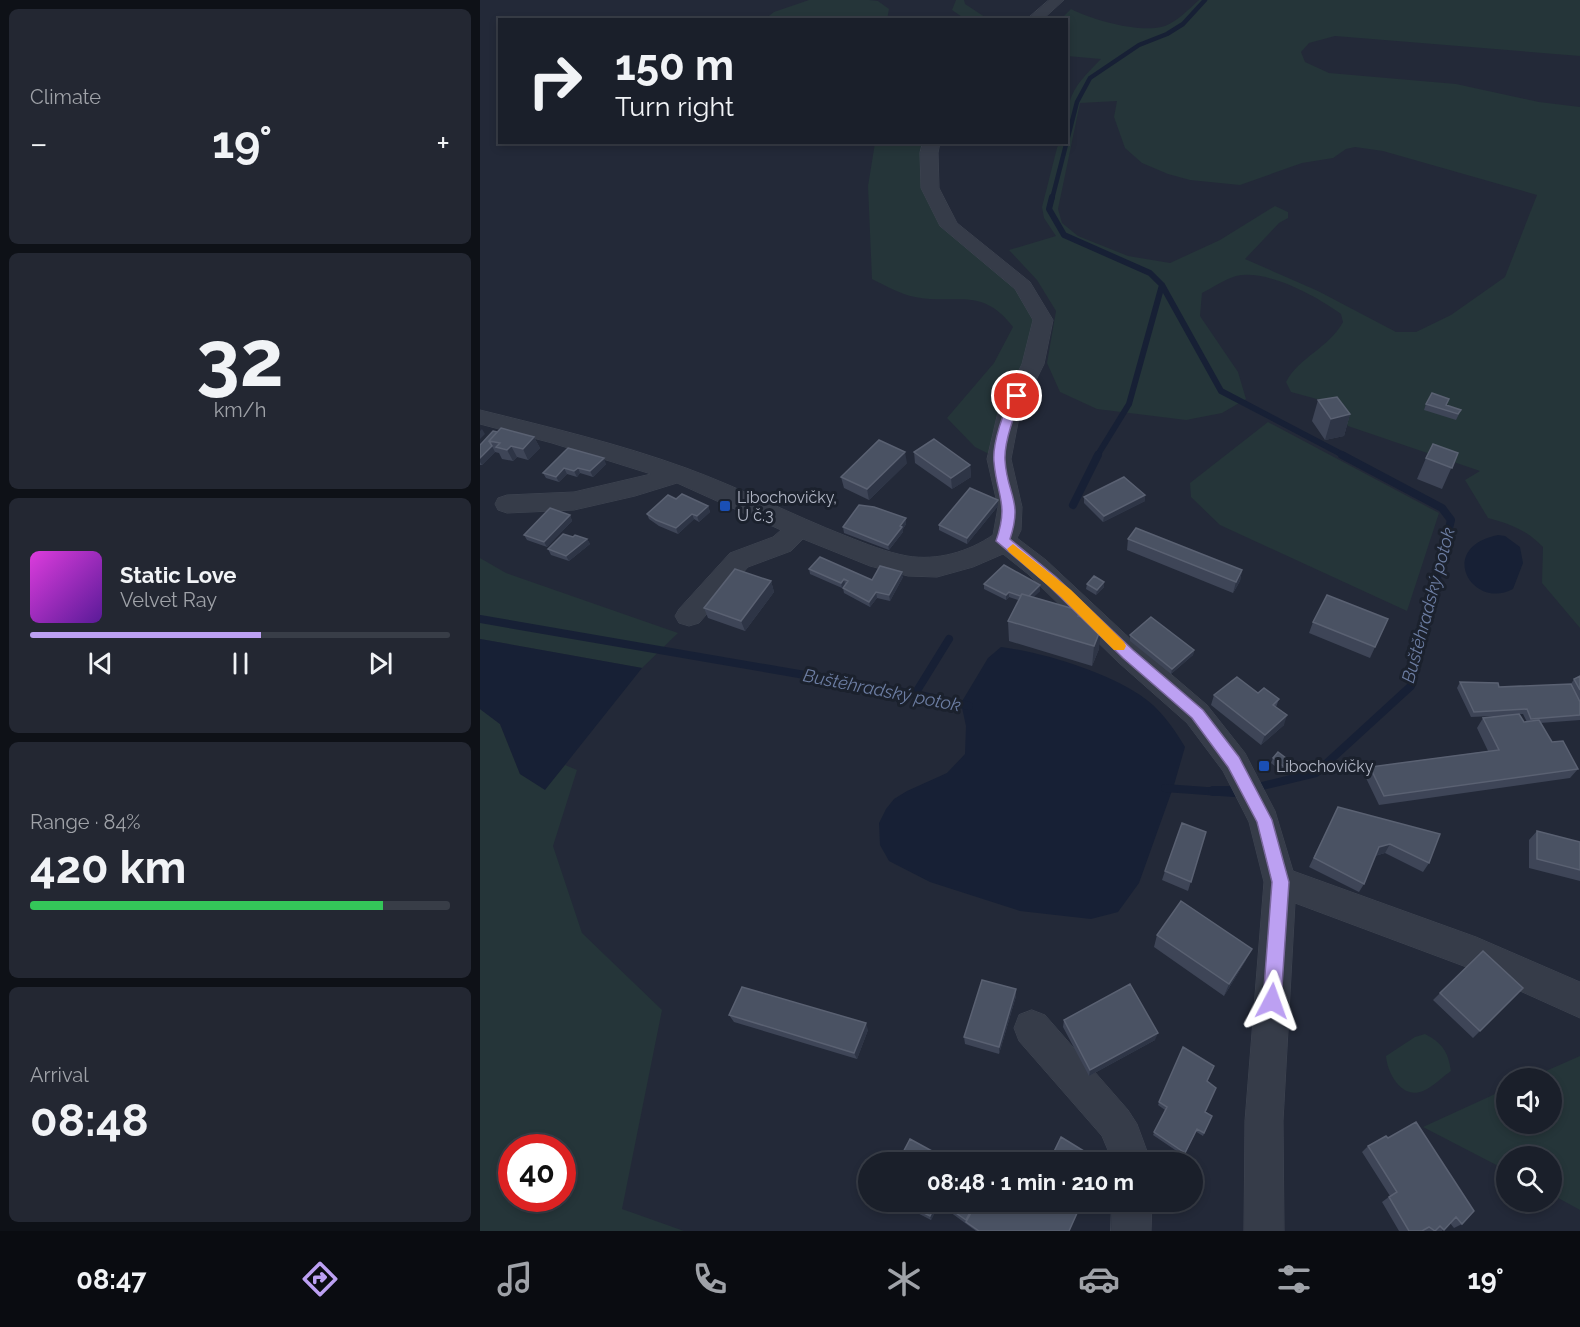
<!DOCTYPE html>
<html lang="en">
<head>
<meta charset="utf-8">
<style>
  body { margin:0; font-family:Raleway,sans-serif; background:#232732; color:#f1f3f6; height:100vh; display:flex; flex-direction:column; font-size:22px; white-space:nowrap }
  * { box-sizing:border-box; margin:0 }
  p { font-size:20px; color:#9fa2a8 }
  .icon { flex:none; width:33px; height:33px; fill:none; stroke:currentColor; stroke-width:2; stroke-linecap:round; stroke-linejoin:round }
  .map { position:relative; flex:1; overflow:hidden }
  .drawer { display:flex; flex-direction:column; gap:9px; padding:9px; background:#0e1117; width:480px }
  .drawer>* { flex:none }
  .hud { position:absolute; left:18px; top:18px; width:570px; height:126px; border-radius:0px; box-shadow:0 3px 9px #0003,0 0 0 2px #383d47; background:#1a1f2a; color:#f1f3f6; overflow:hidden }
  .tools { position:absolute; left:1016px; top:1068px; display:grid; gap:12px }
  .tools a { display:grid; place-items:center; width:66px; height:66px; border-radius:50%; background:#1a1f2a; box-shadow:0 3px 9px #0003,0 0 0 2px #383d47; font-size:30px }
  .speed { position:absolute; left:18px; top:1134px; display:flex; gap:12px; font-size:30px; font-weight:700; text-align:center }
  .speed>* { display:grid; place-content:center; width:78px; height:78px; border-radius:50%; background:#1a1f2a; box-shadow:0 3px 9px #0003,0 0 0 2px #383d47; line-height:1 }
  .speed .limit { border:9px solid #d22; background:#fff; color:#111 }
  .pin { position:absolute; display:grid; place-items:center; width:51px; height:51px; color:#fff; margin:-26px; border:3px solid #fff; border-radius:50%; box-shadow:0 2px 6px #0007 }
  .me { position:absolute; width:66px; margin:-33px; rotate:4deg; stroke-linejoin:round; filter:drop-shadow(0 0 4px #0008) }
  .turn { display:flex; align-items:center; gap:21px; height:126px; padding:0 18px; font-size:27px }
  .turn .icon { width:78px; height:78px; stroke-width:2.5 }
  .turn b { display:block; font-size:42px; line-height:51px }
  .big { font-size:45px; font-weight:700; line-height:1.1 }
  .drawer .widget { flex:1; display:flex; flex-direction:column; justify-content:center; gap:9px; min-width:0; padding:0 21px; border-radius:9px; background:#232732 }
  .drawer .dial { align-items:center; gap:0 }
  .dial b { font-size:78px; line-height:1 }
  .song { display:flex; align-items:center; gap:18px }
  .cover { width:72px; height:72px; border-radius:9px; background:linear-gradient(135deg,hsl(300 70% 55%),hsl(270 70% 35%)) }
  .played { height:6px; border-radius:3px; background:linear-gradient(90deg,#bca0f2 55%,#383d47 55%) }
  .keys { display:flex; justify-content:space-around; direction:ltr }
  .heat { display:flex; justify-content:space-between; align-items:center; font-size:33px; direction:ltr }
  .charge { height:9px; border-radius:4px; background:linear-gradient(90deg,#34c759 84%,#383d47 0) }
  .trip { position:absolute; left:378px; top:1152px; width:345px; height:60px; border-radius:30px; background:#1a1f2a; box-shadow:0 3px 9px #0003,0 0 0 2px #383d47; font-weight:700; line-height:60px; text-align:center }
  .menu { display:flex; height:96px; justify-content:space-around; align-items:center; background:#0a0c11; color:#9fa2a8 }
  .menu .icon { width:42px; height:42px }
  .menu .on { color:#bca0f2 }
  .menu b { font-size:27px; color:#f1f3f6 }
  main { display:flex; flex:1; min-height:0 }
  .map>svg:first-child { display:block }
</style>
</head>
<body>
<main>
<section class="drawer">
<div class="widget"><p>Climate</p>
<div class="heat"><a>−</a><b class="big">19°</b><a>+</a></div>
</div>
<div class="widget dial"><b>32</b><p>km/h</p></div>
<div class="widget">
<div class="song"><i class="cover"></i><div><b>Static Love</b><p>Velvet Ray</p></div></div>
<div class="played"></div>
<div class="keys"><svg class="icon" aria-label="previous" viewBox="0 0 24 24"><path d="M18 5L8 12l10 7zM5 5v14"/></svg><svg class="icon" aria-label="pause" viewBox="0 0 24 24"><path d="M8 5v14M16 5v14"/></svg><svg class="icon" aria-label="next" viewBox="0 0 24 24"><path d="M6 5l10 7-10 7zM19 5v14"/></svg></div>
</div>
<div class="widget"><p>Range · 84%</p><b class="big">420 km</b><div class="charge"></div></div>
<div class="widget"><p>Arrival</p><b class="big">08:48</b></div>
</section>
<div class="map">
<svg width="1100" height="1231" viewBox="0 0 1100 1231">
  <rect width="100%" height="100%" fill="#232938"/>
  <!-- green -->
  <path fill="#253539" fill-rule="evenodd" d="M329,0H389L398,1L409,9L407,20L285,19L294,12Z
    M476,0H484L485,4L508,19H485L472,10Z
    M719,0H1100V56L855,36L829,43L821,52L825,62L849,73L976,84L1059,102L1100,107V628L1062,583L1063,547C1047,530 1030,524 1008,518L985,480L1000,471L868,426L853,407L844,401L811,392L806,382C819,357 849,348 863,322L861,314C836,296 787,269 756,276C745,279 732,288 722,293L720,316L758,372L766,399L742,413L706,420L617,409L580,392L567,363L576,311L557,280L529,250L576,236L564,218L562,207L577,148L579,143L586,142C587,97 589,91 621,59L587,56L586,20L581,19L591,9C612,20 662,34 685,26C698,21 709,9 719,0ZM637,101L634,117L645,148L662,163L688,174L710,180L760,185L822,163L853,158L866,149L875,147L903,151L1057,195L1025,277L971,315L936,332H916L838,291L765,259L799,223L808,218V212L795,206L740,240L690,263L648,256L598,236L582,223L578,209L600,103Z
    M395,143H452L449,153L469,226L543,286L563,320L519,459L495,447L467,418L514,363L533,327C502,286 477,305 435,297C420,294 406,286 392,279L388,186Z
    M788,422L959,513L927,611L740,525L711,497L710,483Z
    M0,558L26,573L198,633L162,668L0,639Z
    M0,709L20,724L40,774L65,789L85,765L97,770L73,846L102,933L182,1010L142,1209L204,1231H0ZM32,1148H82V1198H32Z
    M945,1034C962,1043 968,1051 971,1071C962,1077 953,1087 943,1091C922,1100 907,1073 906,1056L935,1037Z
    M1100,1056V1210L1071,1194V1156H1026V1170L943,1127L1026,1089V1124H1071V1078H1050Z"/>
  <!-- water -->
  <path fill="#172035" d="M1018,535L1025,536L1040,547L1043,563L1033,589C993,611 955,548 1018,535Z
    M0,639L162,668L65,790L40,774L20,724L0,709Z
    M521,647C562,652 626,672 660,695C680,708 693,727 705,747L694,785L659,883L638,912L611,919L540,911L450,882L409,861L400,845L399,823L406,809L414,799L427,791L467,773L485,754L486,726L481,703L508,658Z"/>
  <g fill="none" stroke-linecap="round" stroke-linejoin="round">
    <!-- stream-far3 -->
    <path stroke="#172035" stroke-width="4.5" d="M572,199L597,102L610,78L659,45L687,34L703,24L725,0"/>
    <!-- stream-far2 -->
    <path stroke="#172035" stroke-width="6" d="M572,197L569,209L584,235L670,273L682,285L741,391L865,456
      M617,456L649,404L682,285"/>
    <!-- stream-far1 -->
    <path stroke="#172035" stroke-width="8" d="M593,505L618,455
      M0,619L435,694L489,706
      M435,694L469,639
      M685,788L754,793
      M774,788L836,773L931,686L971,520L962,508L862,455
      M755,793L763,791"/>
    <!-- stream -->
    <path stroke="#172035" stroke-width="10" d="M733,791H761"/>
    <defs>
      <path id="minor" d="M569,0H584L562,20H546Z
        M443,142H460L458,153L459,188L477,223L550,282L573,320L564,364L540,412L531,459L542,507L541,530L537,538L566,560L658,646L727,705L765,753L795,811L813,871L996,937L1100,982V1018L989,968L815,903L803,1121L804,1231H764L765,1121L784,882L769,822L743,771L707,723L638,662L548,574L523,554L493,567L457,577L428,576L390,566L323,539L311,551L268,567L219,623L209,626L199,623L195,616L199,609L250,553L293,537L301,530L197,483L155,496L94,510L27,513L18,510L15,504L18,498L27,495L94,492L171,474L72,443L0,424V410C69,427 140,444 206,468C261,488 312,515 366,536C386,544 406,552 427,556C457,561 488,552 513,535L518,507L507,459L518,412L542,364L553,320L535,289L460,226L441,188L440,153Z
        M552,1010L565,1015L648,1110L657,1124L671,1162H633L622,1136L539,1041L534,1028L539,1015Z
        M632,1202H672L671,1231H631Z"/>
    </defs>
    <!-- minor casing -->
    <use href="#minor" stroke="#3f4552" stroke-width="1"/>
    <!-- minor -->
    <use href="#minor" fill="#363c49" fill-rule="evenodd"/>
  </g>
  <!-- wall -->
  <path fill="#3e4557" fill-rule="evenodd" d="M838,400L870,414L864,436L845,440L832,421Z
    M946,404L966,405L981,410L976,420L944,410Z
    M13,431L54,437L60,448L48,460L37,457L33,461L22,459L19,453L15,452L2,465H0V445Z
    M88,448L126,464L113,477L100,473L97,477L87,474L79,482L66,478L63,473Z
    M434,452L490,465L491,477L472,489L435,463Z
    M978,453L962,489L937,479L946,458Z
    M427,463L389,500L364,488L361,477Z
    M665,495V501L623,522L604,503V497Z
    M196,499L228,506L230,512L219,522L214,519L198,534L179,526L169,519L167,514Z
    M518,500V506L487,544L459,530V525Z
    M90,515L92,521L67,547L47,540L44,535Z
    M426,524L423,529V532L409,550L364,533L363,527Z
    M93,537L107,539L110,544L89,561L71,555L68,549Z
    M648,539L762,570L760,581L753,593L647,550Z
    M329,569L392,580L423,577L410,601L397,598L390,607L364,593L363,588L365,585L362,588L330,574Z
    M291,581L294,592L265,631L228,618L224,608Z
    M504,584L560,585V591L553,597L601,611L600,617L615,621L614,626L619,649L612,666L529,641L528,621L538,600L529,597L526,600L504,589Z
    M607,584L624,587L616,595L606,589Z
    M908,619L890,658L829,633L833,622Z
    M650,635L714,650L713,655L691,674L650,641Z
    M1100,676V720L1060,723L1072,742L1098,769L1090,778L899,805L885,776L890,767L1008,751L997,728L1003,718L1034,715L991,717L977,688L980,682L1019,687L1091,684L1094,679ZM1039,714H1043L1047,722H1044Z
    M778,693L799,699L796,707L804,725L781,745L731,705L734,695Z
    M793,758L812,769L806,775L791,763Z
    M858,807L949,863L943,872L905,853L895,856L884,884L879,892L829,867Z
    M1057,831L1100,842V881L1049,868V840Z
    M726,832L708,891L682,880L685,871Z
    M677,935L766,960L744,996L674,947Z
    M536,989V996L519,1054L485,1044L484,1037Z
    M960,993L1000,1031L993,1038L953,1000Z
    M249,1015L388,1030L377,1059L254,1022Z
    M584,1020L675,1040L609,1076L583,1027Z
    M703,1047L727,1081L725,1112L732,1116L723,1136L715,1131L704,1156L673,1135L685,1110L678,1105Z
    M908,1138L982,1224L974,1228L970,1223L962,1231H919L902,1202L910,1196L882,1152L888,1146Z
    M416,1202H524L538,1211L543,1202H602L589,1231H496L459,1204L451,1220Z"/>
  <!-- shaded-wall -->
  <path fill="#2e3546" d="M870,414L864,436L845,440L851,419Z
    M2,429L5,434L0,439V431Z
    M54,437L60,448L48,460L43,449Z
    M12,446L15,452L2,465L0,462V458Z
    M31,446L37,457L33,461L27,450Z
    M425,452L427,463L389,500L387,489Z
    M124,458L126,464L113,477L110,471Z
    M490,465L491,477L472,489L471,478Z
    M84,468L87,474L79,482L76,477Z
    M98,468L100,473L97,477L94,471Z
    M665,495V501L623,522L624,516Z
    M518,500V506L487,544V538Z
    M228,506L230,512L219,522L217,516Z
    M212,514L214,519L198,534L196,528Z
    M90,515L92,521L67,547L64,542Z
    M426,518V524L423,529V532L409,550L408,545Z
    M107,539L110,544L89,561L86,556Z
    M762,570L760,581L753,593L756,582Z
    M422,572L423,577L410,601L409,595Z
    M364,579L365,585L362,588L361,583Z
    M291,581L294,592L265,631L261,621Z
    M624,582V587L616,595L617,590Z
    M560,585V591L547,604V598Z
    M396,592L397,598L390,607L389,602Z
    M529,592V597L526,600V595Z
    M621,628L619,649L612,666L614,646Z
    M714,650L713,655L691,674L692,669Z
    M807,715L804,725L781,745L785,735Z
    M814,764L812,769L806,775L808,770Z
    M910,844L905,853L894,856L899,847Z
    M772,949L766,960L744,996L749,984Z
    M536,989V996L519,1054V1047Z
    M386,1023L388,1030L377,1059L374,1053Z
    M678,1033L675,1040L609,1076L610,1070Z
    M457,1202H458L459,1204L451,1220L450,1216Z
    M495,1202H499L486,1222L487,1224L486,1220Z"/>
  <!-- building -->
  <path fill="#4a5263" stroke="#5a6172" stroke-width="1.5" d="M952,393L969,399L966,405L981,410L978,414L946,404Z
    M857,397L870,414L851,419L838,400Z
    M21,428L54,437L43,449L31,446L27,450L16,447L20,443L9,441Z
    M13,431L17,432L9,441L12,446L0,458V445Z
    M454,439L490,465L471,478L434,452Z
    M399,440L425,452L387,489L361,477Z
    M953,444L978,453L972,468L946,458Z
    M88,448L124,458L110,471L98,468L94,471L84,468L76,477L63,473Z
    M644,477L665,495L624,516L604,497Z
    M490,488L518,500L487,538L459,525Z
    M202,494L228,506L217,516L212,514L196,528L176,520L167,514L188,495L196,499Z
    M379,505L394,507L426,518L420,526L422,527L408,545L363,527Z
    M70,508L90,515L64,542L44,535Z
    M656,528L762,570L756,582L648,539Z
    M83,534L93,537L95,535L107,539L86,556L68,549Z
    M340,557L392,580L400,566L422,572L409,595L396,592L389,602L363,588L368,581L364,579L361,583L329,569Z
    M524,565L560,585L549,596L542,594L540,596L529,592L526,595L504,584Z
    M255,569L291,581L261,621L224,608Z
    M614,576L624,582L617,590L607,584Z
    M542,594L601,611L598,616L615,621L612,626L621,628L614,646L528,621Z
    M847,595L908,619L895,647L833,622Z
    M671,617L714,650L692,669L650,635Z
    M1100,676V690L1094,679Z
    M757,677L778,693L784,688L799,699L793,705L807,715L785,735L734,695Z
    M980,682L1018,683L1019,687L1091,684L1100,702V715L1051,719L1047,709L994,712Z
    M1039,714L1044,722L1059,720L1072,742L1083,741L1098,769L904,796L890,767L1019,750L1003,718Z
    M798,752L814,764L808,770L793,758Z
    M858,807L960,834L949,863L910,844L899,847L884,884L834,858Z
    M702,823L726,832L711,882L685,871Z
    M1057,831L1100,842V870L1057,859Z
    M701,901L772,949L749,984L677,935Z
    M1003,951L1043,988L1000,1031L960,993Z
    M502,980L536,989L519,1047L484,1037Z
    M650,984L678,1033L610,1070L584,1020Z
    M262,987L386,1023L374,1053L249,1015Z
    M703,1047L734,1066L727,1081L736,1088L725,1112L732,1116L724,1133L717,1129L705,1153L674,1132L687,1107L679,1102Z
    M936,1122L994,1211L982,1224L976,1217L964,1230L960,1226L955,1231L949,1227L942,1231H929L909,1197L917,1192L888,1146L906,1136L908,1138Z
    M581,1137L620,1161L619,1162H569Z
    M430,1139L472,1162H418Z
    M422,1202H457L450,1216Z
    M460,1202H495L486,1220Z
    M497,1202H524L538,1211L543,1202H602L589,1231H499L486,1222Z"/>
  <!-- route -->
  <path fill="#bca0f2" stroke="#7a689d" stroke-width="1.5" d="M537,393L542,396C535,412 524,442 525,460C527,495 543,500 530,539L576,577L653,650L723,710L759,757L792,820L809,882L801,1001L798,1008L792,1010L786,1008L783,1001L792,882L777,822L748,767L712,718L643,658L567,584L516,541C529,503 517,497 514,462C512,444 524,409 533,394Z"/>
  <!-- slow -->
  <path fill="#f59e0b" d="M533,544L591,590L644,642L646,646L644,650H634L581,597L529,552L527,549Z"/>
  <!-- markers -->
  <g fill="#1a4fb4" stroke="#1b212d" stroke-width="2">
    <rect x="239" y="500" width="12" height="12" rx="3"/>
    <rect x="778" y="760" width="12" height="12" rx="3"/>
  </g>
  <g text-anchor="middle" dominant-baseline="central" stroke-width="6" stroke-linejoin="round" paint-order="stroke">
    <!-- poi labels -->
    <g font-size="16" fill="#b1b6c5" stroke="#1b212d" text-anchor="start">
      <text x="257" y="497">Libochovičky,<tspan x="257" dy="18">U č.3</tspan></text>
      <text x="796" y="766">Libochovičky</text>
    </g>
    <!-- water labels -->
    <g font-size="18" font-style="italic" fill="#6c7da2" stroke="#1b212d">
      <text transform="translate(948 605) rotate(-75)">Buštěhradský potok</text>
      <text transform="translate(402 690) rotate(11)">Buštěhradský potok</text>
    </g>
  </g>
</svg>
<div class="tools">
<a><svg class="icon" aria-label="sound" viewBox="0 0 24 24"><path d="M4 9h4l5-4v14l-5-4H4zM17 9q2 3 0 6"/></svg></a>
<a><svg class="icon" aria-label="search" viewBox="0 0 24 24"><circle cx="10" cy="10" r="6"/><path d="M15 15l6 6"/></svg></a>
</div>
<div class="speed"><div class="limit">40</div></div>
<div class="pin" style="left:537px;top:396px;background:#d93025"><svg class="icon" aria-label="arrive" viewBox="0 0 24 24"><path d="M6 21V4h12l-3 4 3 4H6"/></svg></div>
<svg class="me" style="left:792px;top:1001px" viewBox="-20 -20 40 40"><path d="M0-17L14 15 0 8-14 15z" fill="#bca0f2" stroke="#fff" stroke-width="4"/></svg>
<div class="trip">08:48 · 1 min · 210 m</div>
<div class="hud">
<div class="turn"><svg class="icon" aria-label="right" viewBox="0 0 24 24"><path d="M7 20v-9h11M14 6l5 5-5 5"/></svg><div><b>150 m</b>Turn right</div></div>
</div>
</div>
</main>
<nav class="menu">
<b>08:47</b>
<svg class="icon on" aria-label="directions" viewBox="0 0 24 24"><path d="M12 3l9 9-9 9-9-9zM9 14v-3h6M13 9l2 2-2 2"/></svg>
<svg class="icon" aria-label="music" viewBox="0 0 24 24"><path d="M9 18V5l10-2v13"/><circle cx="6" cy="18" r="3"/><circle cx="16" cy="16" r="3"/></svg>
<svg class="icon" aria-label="phone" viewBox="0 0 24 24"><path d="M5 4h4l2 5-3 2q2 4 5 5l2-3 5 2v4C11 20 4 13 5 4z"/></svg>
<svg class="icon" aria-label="climate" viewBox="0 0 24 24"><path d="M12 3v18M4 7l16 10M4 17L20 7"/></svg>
<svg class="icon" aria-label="car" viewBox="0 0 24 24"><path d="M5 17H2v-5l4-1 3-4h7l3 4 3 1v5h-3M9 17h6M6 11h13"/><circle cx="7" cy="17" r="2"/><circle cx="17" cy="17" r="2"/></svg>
<svg class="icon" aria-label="filters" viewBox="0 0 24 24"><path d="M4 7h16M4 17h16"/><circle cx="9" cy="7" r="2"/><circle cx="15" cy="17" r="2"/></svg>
<b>19°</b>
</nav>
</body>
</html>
